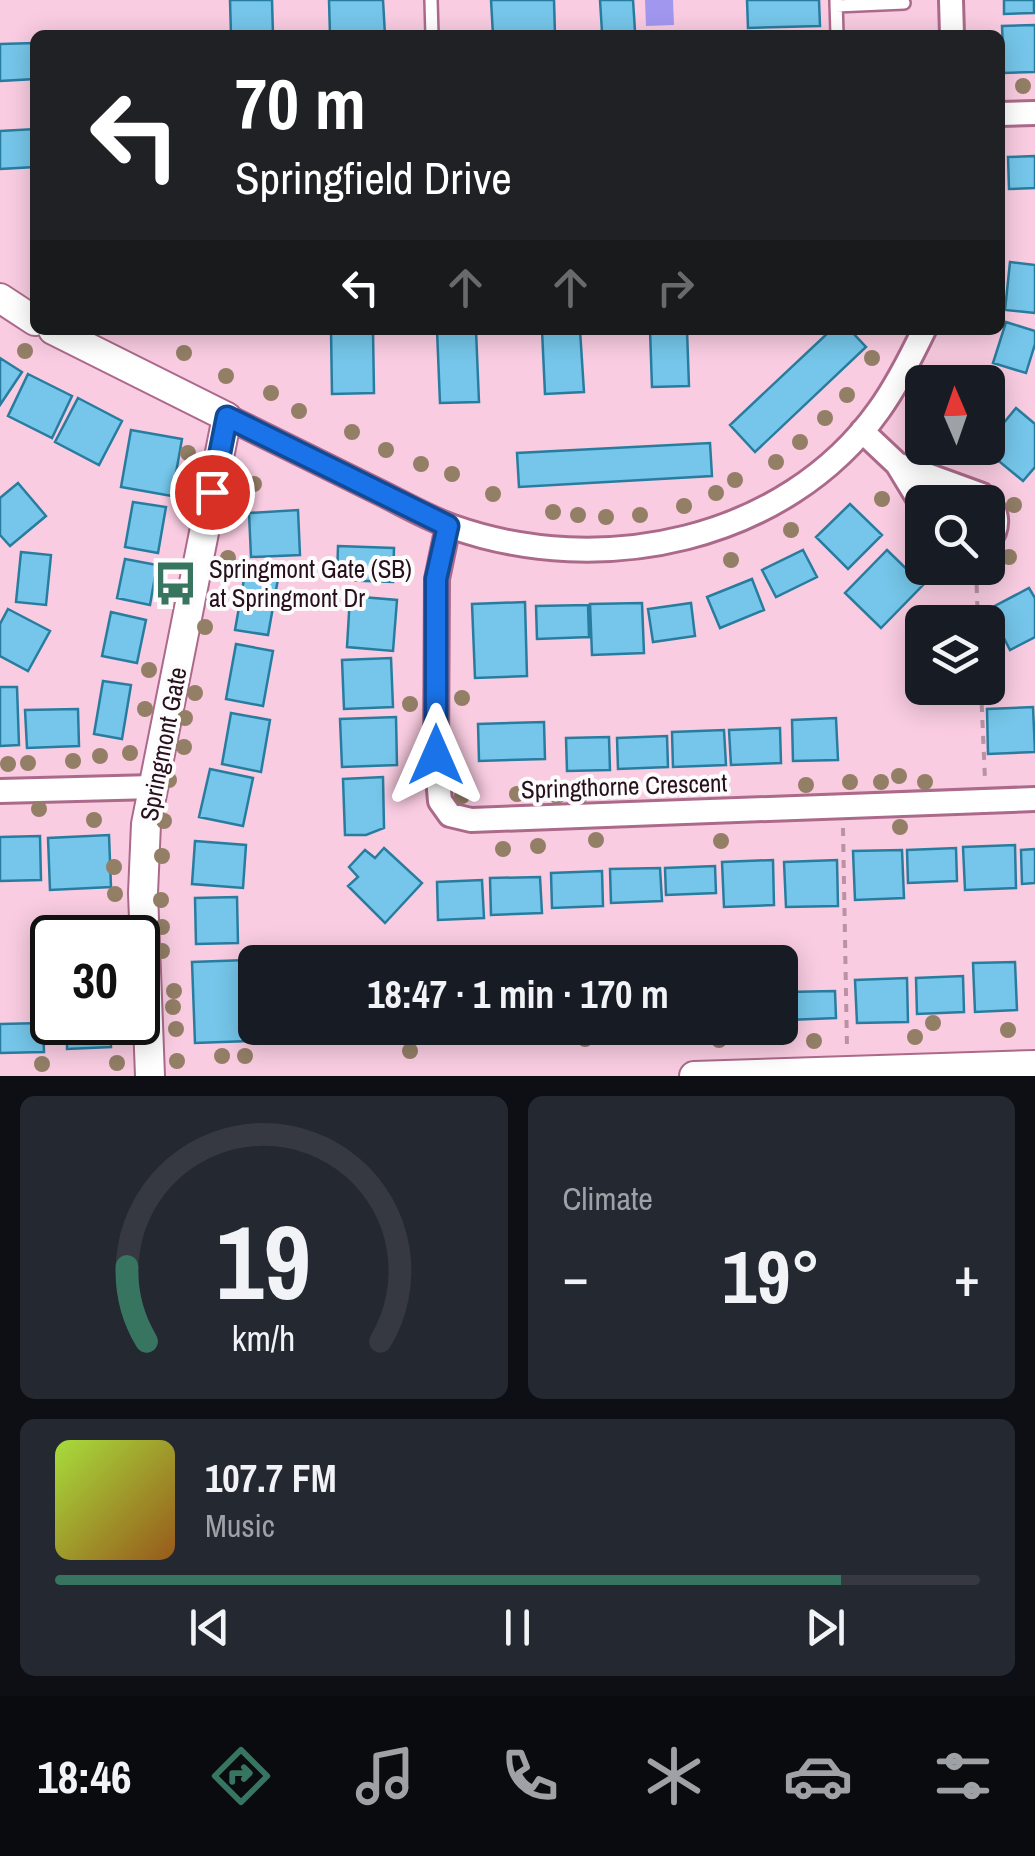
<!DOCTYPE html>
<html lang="en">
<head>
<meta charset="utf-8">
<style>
  body { margin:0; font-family:"Archivo Narrow",sans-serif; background:#242831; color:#f1f3f6; height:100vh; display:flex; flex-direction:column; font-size:38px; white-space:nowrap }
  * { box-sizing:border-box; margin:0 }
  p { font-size:32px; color:#9ea1a6 }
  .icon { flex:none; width:55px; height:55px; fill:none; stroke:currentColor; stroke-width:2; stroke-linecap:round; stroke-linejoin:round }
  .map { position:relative; height:1076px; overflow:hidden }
  .side { display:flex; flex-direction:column; gap:20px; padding:20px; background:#0d0f14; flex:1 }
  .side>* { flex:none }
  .top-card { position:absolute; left:30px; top:30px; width:975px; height:305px; border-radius:15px; box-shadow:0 5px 25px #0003; background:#202124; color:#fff; overflow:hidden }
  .needle { width:65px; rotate:358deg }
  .controls { position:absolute; left:905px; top:365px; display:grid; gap:20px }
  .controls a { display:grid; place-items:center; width:100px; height:100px; border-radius:15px; background:#171b24; box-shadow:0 5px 25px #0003; font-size:50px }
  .speed { position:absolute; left:30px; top:915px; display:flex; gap:20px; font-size:50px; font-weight:700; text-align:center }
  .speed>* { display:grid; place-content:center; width:130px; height:130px; border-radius:50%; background:#171b24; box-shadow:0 5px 25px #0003; line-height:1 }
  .speed .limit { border:5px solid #111; border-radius:15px; background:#fff; color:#111 }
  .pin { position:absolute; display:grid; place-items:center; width:85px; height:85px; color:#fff; margin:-42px; border:5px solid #fff; border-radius:50%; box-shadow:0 2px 10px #0007 }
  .me { position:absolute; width:110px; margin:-55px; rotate:0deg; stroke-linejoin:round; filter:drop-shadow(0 0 8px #0008) }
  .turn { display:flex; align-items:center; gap:35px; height:210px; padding:0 40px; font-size:45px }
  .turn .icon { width:130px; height:130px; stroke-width:2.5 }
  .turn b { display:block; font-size:70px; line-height:85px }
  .lanes { display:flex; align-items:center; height:95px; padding:0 40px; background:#0003; justify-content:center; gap:50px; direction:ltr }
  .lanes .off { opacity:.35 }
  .big { font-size:75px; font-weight:700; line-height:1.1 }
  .side .tile { flex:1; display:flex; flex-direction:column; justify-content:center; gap:15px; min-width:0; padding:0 35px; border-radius:15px; background:#242831 }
  .side .dial { align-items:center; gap:0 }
  .dial svg { height:260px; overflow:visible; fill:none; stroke:#363941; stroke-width:7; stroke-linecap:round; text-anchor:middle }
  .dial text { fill:#f1f3f6; stroke:none }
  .song { display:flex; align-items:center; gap:30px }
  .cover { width:120px; height:120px; border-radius:15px; background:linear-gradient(135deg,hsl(80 70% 55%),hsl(30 70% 35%)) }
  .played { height:10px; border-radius:5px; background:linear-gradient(90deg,#387560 85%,#363941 85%) }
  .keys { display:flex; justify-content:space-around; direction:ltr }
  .heat { display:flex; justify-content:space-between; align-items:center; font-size:55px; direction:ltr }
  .side .tiles { flex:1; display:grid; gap:20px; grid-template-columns:1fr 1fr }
  .tile:last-child { grid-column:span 2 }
  .trip { position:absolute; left:238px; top:945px; width:560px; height:100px; border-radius:15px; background:#171b24; box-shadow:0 5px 25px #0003; font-weight:700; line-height:100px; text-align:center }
  .tab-bar { display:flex; height:160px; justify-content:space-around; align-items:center; background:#090b0e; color:#9ea1a6 }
  .tab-bar .icon { width:70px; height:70px }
  .tab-bar .current { color:#387560 }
  .tab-bar b { font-size:45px; color:#f1f3f6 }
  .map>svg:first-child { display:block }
</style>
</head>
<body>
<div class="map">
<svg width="1035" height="1076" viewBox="0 0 1035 1076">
  <rect width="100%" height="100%" fill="#f9cce1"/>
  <!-- water -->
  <path fill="#a297ef" d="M645,0H673L674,25L646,26Z"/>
  <!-- building -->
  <path fill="#75c6ea" stroke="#287d9f" stroke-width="2.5" d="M230,0H272L273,35H231Z
    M329,0H383L385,35H330Z
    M491,0H554L555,35H493Z
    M600,0H633L635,31L602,32Z
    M747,0H819L820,26L748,28Z
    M1004,0H1034V13L1004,14Z
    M1035,25V72L1004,73L1002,26Z
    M35,43V79L0,81V44Z
    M35,129V167L0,169V131Z
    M1035,156V188L1009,189L1008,157Z
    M1010,262L1035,265V313L1005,310Z
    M1006,322L1035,331V344L1026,373L993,363Z
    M331,330H373L374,393L332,394Z
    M437,330H476L479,402L440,403Z
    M542,330H580L584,392L545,394Z
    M650,330H687L689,386L652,387Z
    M831,330H850L866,347L755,452L730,425Z
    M0,358L22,372L0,405Z
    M28,374L72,396L52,438L8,416Z
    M78,398L122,421L99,465L55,442Z
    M1016,408L1035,424V467L1023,481L983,448H988V442Z
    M131,430L182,439L172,496L121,487Z
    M710,443L712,476L519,487L517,453Z
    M18,483L46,516L10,546L0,535V498Z
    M133,502L166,507L158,553L125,547Z
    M850,504L882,535L848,569L816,537Z
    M298,510L300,555L251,557L249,513Z
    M338,546L394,548L393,582L337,580Z
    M803,550L817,577L776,597L762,570Z
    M887,550L923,585L881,628L845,593Z
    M21,552L51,555L46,605L16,602Z
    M125,559L157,565L150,605L117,598Z
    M245,573L278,579L268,635L235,630Z
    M752,579L764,610L720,628L707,597Z
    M1029,588L1035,598V637L1010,650L989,609Z
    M350,596L397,600L393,651L347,647Z
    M525,602L527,676L475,678L472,604Z
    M642,603L644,653L592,655L590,604Z
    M691,603L695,636L653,642L648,609Z
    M588,605L589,637L537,639L536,606Z
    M8,609L50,631L28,671L0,656V624Z
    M964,609V622H922V644L915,645L914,611Z
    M111,612L146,620L137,663L102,656Z
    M236,644L273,651L263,706L226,699Z
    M391,658L393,707L344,709L342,660Z
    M103,681L131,685L122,739L94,734Z
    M0,687H17L19,745L0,746Z
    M1033,707L1035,752L988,754L987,709Z
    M78,709L79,746L27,748L25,710Z
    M231,713L270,720L261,772L222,764Z
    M396,717L397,765L342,767L340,719Z
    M836,718L838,760L793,761L792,720Z
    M544,722L545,759L479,761L478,724Z
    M780,728L781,763L731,765L729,730Z
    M724,730L726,765L673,767L672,732Z
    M667,736L668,767L618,769L617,738Z
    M609,737L610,770L567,771L566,738Z
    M210,769L253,778L243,826L199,817Z
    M383,777L384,828L366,835H345L343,779Z
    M109,835L111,887L50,890L48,838Z
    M40,836L41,880L0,881V837Z
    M195,841L246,845L243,888L192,884Z
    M1015,845L1016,888L965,890L963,847Z
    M384,848L422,883L385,923L348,886L358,877L349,867L365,850L375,858Z
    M956,848L957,881L908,883L907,850Z
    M1035,849V883L1022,884L1021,850Z
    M902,850L904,898L855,900L853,851Z
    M773,860L774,905L724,907L722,862Z
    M837,860L838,906L786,907L784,862Z
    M715,866L716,893L666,895L665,868Z
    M660,868L662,901L611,903L610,869Z
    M602,871L603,906L552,908L551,873Z
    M540,877L542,913L491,915L490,878Z
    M482,880L484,918L438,920L437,882Z
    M237,897L238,943L196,944L195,898Z
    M247,960L250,1041L195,1043L192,962Z
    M1015,962L1017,1010L975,1012L973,963Z
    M963,976L964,1012L917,1014L916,978Z
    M907,978L908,1022L857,1023L855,980Z
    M835,991L836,1018L788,1020L787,992Z
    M67,1022H110L111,1047L67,1049Z
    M43,1023L44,1052L0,1053V1024Z
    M268,1028H317V1030L269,1032Z
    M424,1028H488V1030L424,1032Z"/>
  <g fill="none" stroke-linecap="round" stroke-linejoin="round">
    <defs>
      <path id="service" d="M431,0L432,35
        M836,0L837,35
        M836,6L904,3"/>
      <path id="minor" d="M951,0L952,35
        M1000,114L1035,113
        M227,417C277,442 327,466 377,491C402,503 427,518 453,527C600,579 785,542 879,410C897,385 911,357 924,330
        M862,431L897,464L922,505
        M897,464L982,495C998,509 1001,526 988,542
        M448,526L437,579L436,755L440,801L450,815L471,820L1035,799
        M0,791L154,787"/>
      <path id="tertiary" d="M0,298L35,321
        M53,330L227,417L146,824L143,893L150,1076
        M694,1076L1035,1065"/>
    </defs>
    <!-- service casing -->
    <use href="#service" stroke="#ac6a8b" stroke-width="16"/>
    <!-- minor casing -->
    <use href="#minor" stroke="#ac6a8b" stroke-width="28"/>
    <!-- tertiary casing -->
    <use href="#tertiary" stroke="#ac6a8b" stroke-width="32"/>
    <!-- path -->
    <path stroke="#b992a4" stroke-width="4" stroke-dasharray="8 8" stroke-linecap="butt" d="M976,569L978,622
      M981,688L985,780
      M843,828L847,1048"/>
    <!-- service -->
    <use href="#service" stroke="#fff" stroke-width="11"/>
    <!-- minor -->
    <use href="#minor" stroke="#fff" stroke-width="22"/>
    <!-- tertiary -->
    <use href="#tertiary" stroke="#fff" stroke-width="28"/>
  </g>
  <!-- trees -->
  <g fill="#937e66">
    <circle cx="1023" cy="86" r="8"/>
    <circle cx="25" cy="351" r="8"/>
    <circle cx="184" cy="353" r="8"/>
    <circle cx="872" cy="358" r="8"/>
    <circle cx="226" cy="376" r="8"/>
    <circle cx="271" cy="393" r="8"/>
    <circle cx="847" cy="395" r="8"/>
    <circle cx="299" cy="411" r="8"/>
    <circle cx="825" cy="418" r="8"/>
    <circle cx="352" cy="432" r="8"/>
    <circle cx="800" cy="442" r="8"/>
    <circle cx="386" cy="450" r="8"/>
    <circle cx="188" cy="453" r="8"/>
    <circle cx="776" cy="462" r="8"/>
    <circle cx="421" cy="464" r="8"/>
    <circle cx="452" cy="474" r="8"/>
    <circle cx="735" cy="480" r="8"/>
    <circle cx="254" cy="484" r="8"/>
    <circle cx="716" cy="493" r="8"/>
    <circle cx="493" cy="494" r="8"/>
    <circle cx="882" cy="499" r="8"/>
    <circle cx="1014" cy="505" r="8"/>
    <circle cx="684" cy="506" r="8"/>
    <circle cx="553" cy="512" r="8"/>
    <circle cx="578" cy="515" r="8"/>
    <circle cx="640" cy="515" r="8"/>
    <circle cx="606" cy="517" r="8"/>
    <circle cx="791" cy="530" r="8"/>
    <circle cx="1009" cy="557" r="8"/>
    <circle cx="228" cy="558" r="8"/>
    <circle cx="731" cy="560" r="8"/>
    <circle cx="205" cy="627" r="8"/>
    <circle cx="149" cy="670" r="8"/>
    <circle cx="195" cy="693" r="8"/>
    <circle cx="462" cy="698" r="8"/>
    <circle cx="410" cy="704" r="8"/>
    <circle cx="145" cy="709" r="8"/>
    <circle cx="185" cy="718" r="8"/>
    <circle cx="184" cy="747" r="8"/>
    <circle cx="130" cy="753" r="8"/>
    <circle cx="100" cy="756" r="8"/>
    <circle cx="73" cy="761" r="8"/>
    <circle cx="28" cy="763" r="8"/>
    <circle cx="8" cy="764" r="8"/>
    <circle cx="899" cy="776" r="8"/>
    <circle cx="169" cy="780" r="8"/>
    <circle cx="850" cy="782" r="8"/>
    <circle cx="881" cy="782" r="8"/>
    <circle cx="925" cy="782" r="8"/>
    <circle cx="709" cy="783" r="8"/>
    <circle cx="806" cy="785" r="8"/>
    <circle cx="517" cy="794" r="8"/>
    <circle cx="581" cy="795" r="8"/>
    <circle cx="462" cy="796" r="8"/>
    <circle cx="557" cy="796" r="8"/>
    <circle cx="39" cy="809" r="8"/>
    <circle cx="94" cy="820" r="8"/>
    <circle cx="164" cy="821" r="8"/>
    <circle cx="900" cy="827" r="8"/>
    <circle cx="596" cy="840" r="8"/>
    <circle cx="721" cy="841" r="8"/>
    <circle cx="538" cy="846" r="8"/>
    <circle cx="503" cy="849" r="8"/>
    <circle cx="162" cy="856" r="8"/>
    <circle cx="114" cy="867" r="8"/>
    <circle cx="115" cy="894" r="8"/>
    <circle cx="161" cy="900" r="8"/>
    <circle cx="162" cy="927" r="8"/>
    <circle cx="162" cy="951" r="8"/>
    <circle cx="174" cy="991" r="8"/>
    <circle cx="173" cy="1007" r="8"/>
    <circle cx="933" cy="1023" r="8"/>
    <circle cx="176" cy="1029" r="8"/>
    <circle cx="1008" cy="1030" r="8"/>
    <circle cx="915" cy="1037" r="8"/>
    <circle cx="585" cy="1039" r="8"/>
    <circle cx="719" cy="1040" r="8"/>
    <circle cx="814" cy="1041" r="8"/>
    <circle cx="410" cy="1051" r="8"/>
    <circle cx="222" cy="1056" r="8"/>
    <circle cx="245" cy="1056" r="8"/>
    <circle cx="177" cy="1061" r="8"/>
    <circle cx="117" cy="1063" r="8"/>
    <circle cx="42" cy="1064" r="8"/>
  </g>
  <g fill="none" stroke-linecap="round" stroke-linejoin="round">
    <defs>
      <path id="route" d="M212,492L227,417L448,526L436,579V755"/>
    </defs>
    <!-- route casing -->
    <use href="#route" stroke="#114b97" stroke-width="25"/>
    <!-- route -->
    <use href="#route" stroke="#1a73e8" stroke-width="18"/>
  </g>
  <!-- icons -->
  <defs>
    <symbol id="bus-bare" viewBox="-9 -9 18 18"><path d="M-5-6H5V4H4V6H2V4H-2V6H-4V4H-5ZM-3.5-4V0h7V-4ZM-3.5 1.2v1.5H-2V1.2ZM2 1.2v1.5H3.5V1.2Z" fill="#387560" stroke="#fcfcfc" stroke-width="2.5" paint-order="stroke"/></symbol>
  </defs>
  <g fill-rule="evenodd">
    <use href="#bus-bare" x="144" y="552" width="63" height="63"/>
  </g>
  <g text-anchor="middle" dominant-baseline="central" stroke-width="8" stroke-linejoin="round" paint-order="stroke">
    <!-- poi labels -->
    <g font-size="25" fill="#280f1c" stroke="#fcfcfc" text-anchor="start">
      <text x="209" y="569">Springmont Gate (SB)<tspan x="209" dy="29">at Springmont Dr</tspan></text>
    </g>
    <!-- street labels -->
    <g font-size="25" fill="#280f1c" stroke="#fcfcfc">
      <text transform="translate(163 744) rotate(-79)">Springmont Gate</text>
      <text transform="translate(624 786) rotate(-2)">Springthorne Crescent</text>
    </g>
  </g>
</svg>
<div class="controls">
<a><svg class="needle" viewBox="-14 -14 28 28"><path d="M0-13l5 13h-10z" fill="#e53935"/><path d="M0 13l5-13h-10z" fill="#9ea1a6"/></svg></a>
<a><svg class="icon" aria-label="search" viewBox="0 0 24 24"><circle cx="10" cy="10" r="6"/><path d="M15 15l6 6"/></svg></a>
<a><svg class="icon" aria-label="layers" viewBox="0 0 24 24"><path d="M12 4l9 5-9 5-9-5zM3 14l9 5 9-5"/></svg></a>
</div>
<div class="speed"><div class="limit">30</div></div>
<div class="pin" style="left:212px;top:492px;background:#d93025"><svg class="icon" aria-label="arrive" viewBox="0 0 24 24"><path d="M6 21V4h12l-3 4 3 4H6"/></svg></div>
<svg class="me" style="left:436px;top:755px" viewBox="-20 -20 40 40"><path d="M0-17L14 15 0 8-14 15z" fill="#1a73e8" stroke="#fff" stroke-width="4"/></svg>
<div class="trip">18:47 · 1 min · 170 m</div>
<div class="top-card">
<div class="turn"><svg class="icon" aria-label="left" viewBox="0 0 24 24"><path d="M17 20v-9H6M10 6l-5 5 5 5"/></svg><div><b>70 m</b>Springfield Drive</div></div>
<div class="lanes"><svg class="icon" aria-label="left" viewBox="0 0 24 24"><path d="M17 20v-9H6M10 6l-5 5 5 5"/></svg><svg class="icon off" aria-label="ahead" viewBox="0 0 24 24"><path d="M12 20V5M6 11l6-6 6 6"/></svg><svg class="icon off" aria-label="ahead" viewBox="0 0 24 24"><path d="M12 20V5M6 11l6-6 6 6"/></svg><svg class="icon off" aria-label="right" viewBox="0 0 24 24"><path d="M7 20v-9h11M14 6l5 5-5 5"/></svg></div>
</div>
</div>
<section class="side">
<div class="tiles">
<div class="tile dial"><svg viewBox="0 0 100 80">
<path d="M14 69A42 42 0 1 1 86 69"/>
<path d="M14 69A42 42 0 0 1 8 46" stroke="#387560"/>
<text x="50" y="56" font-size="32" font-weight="700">19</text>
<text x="50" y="72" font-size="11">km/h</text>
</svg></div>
<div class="tile"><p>Climate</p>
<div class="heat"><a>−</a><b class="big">19°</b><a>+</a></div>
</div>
<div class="tile">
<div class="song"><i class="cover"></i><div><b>107.7 FM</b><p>Music</p></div></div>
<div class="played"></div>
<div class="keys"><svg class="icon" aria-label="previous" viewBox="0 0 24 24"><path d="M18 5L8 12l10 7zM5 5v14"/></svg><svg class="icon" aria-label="pause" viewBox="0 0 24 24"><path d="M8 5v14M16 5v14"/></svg><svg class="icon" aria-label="next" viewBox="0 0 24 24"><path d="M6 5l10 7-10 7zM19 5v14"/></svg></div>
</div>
</div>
</section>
<nav class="tab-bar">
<b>18:46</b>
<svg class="icon current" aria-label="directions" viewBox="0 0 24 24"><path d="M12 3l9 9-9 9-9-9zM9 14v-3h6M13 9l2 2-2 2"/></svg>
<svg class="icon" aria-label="music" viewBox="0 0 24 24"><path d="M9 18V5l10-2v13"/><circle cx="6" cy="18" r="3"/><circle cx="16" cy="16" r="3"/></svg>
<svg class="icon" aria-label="phone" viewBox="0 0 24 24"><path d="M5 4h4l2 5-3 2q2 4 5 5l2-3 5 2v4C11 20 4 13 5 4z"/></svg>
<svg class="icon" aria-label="climate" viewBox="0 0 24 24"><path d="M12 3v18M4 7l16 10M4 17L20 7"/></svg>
<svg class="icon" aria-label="car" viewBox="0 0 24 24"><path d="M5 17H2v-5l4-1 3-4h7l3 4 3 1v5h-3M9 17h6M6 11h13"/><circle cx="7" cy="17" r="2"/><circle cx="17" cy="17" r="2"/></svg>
<svg class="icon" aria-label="filters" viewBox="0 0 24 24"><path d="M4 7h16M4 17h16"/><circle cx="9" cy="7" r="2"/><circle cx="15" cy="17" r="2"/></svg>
</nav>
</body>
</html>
